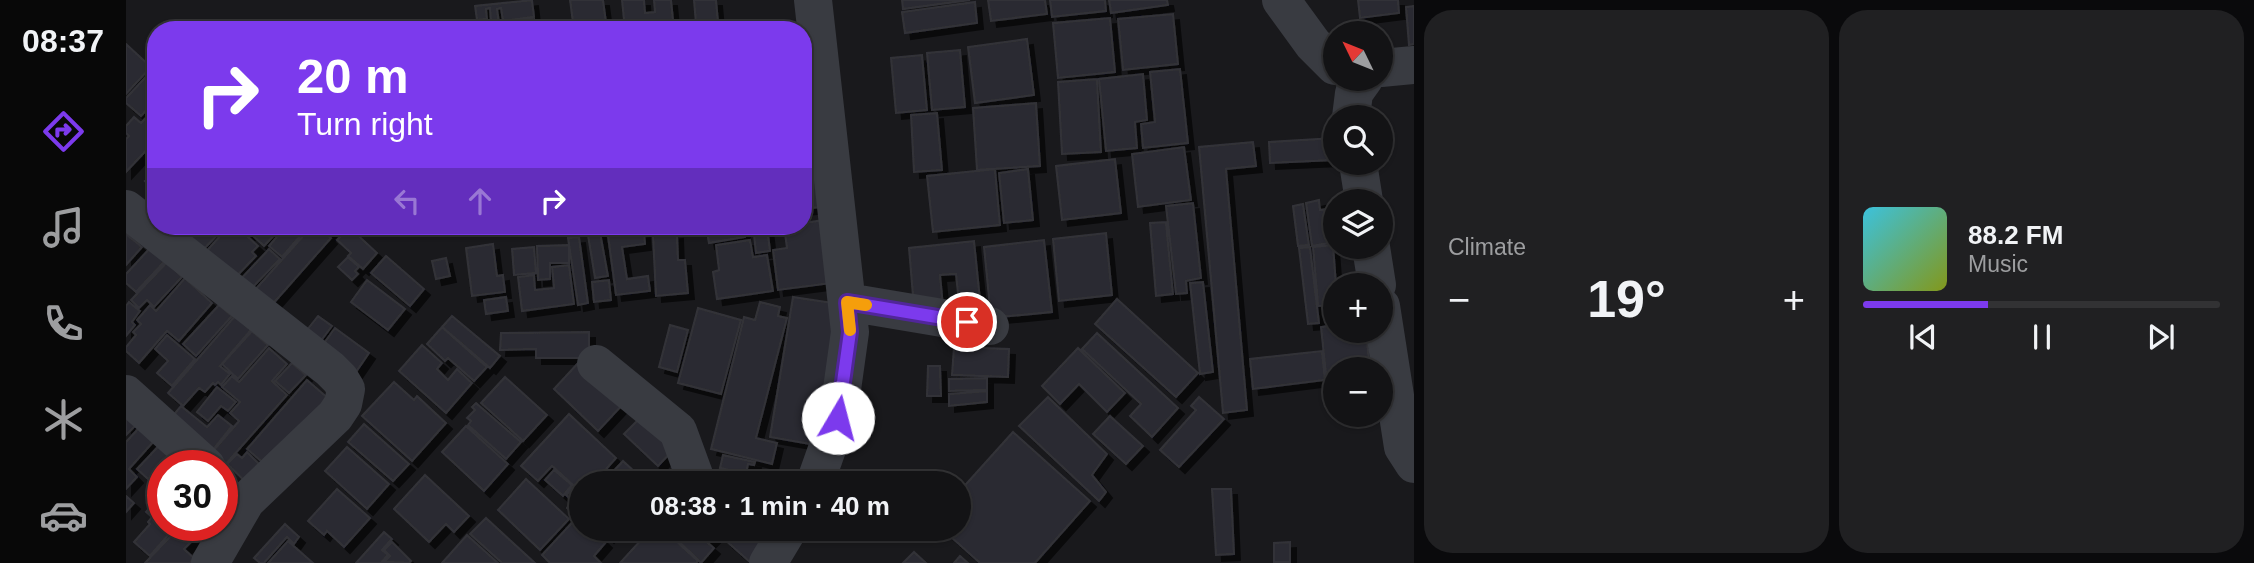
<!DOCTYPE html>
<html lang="en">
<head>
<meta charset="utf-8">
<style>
  body { margin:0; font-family:Helvetica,sans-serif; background:#202022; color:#f1f3f6; height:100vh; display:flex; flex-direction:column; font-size:26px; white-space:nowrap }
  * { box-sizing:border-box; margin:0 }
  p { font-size:23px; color:#9d9ea0 }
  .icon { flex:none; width:38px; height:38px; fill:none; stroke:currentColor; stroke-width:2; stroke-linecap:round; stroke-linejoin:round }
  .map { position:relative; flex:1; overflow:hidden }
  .panel { display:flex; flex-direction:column; gap:10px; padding:10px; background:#0a0a0c; width:840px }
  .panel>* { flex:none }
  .banner { position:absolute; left:21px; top:21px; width:665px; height:214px; border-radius:28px; box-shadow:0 2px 5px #0004,0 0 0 2px #323234; background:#7c3aed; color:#fff; overflow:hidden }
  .needle { width:46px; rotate:313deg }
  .controls { position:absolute; left:1197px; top:21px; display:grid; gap:14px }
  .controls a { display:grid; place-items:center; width:70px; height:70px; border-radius:50%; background:#131315; box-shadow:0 2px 5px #0004,0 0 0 2px #323234; font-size:35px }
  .speed { position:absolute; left:21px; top:450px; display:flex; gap:14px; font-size:35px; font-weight:700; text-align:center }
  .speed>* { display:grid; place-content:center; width:91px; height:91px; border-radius:50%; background:#131315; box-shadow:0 2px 5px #0004,0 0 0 2px #323234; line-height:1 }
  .speed .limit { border:10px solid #d22; background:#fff; color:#111 }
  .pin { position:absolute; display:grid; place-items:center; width:60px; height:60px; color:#fff; margin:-30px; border:4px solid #fff; border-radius:50%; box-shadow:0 2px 7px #0007 }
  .me { position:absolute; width:77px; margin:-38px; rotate:8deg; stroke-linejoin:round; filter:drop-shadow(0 0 5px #0008) }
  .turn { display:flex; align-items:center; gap:24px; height:147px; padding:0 35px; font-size:32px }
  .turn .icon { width:91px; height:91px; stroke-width:2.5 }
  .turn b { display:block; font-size:49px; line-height:60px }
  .lanes { display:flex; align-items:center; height:66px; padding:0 35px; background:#0003; justify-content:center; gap:35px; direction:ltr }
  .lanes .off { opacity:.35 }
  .big { font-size:52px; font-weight:700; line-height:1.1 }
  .panel .card { flex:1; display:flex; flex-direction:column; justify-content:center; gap:10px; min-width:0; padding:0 24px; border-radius:28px; background:#202022 }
  .song { display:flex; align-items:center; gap:21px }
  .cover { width:84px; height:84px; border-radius:10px; background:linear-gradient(135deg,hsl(190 70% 55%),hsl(70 70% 35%)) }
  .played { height:7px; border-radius:4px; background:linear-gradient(90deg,#7c3aed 35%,#323234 35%) }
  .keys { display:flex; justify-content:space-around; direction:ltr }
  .heat { display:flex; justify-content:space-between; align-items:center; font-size:38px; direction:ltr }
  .panel .tiles { flex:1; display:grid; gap:10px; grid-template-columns:repeat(2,1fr) }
  .trip { position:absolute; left:443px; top:471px; width:402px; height:70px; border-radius:35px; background:#131315; box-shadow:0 2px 5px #0004,0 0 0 2px #323234; font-weight:700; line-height:70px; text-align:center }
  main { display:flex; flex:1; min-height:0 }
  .tab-bar { display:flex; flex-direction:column; width:126px; justify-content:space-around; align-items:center; background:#080808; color:#9d9ea0 }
  .tab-bar .icon { width:49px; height:49px }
  .tab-bar .selected { color:#7c3aed }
  .tab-bar b { font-size:32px; color:#f1f3f6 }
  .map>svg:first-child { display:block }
</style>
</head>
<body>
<main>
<nav class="tab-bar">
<b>08:37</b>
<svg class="icon selected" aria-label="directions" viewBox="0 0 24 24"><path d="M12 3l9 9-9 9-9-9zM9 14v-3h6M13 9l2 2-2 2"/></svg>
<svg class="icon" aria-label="music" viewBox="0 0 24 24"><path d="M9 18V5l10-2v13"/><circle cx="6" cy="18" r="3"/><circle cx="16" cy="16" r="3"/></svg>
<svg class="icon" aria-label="phone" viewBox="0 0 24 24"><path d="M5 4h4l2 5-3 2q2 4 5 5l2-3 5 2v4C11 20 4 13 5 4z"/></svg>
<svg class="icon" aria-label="climate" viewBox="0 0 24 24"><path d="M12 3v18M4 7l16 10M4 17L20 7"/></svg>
<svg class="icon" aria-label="car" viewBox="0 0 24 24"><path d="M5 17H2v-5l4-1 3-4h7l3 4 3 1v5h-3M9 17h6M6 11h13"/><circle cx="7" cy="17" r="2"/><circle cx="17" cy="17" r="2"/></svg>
</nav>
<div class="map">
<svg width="1288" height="563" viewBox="0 0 1288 563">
  <defs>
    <filter id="shadow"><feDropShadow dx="6" dy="6" stdDeviation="0" flood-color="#0009"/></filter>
  </defs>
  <rect width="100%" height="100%" fill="#19191c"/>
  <!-- building -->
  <path fill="#2c2c30" stroke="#333338" stroke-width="2" filter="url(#shadow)" d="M406,0L408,17L377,21L375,8L371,9L373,23H365L364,8L360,9L361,19L351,20L349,6Z
    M444,0H477L481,30H448Z
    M496,0H518L519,13L529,12L528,0H545L548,30H499Z
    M568,0H590L592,22L570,24Z
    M776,0H844L777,9Z
    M862,0H919L921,14L865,21Z
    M924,0H979L980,11L926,17Z
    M983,0H1041L1042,5L985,13Z
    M1232,0H1272L1273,13L1234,18Z
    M849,2L851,23L779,33L776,12Z
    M1288,6V44L1283,45L1280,7Z
    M1047,14L1052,64L997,70L992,19Z
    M984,18L989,72L932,78L927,23Z
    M408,19L409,30H385L384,21Z
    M378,25V30H355V28Z
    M901,39L908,95L849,103L842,47Z
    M0,44L25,67L0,94Z
    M834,50L839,107L806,110L801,53Z
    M796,55L801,110L770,113L765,58Z
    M30,66V100L15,116L0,103V98Z
    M1054,69L1062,143L1017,148L1015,124L1029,122L1024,72Z
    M1017,74L1021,120L1009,122L1011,148L980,151L973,79Z
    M971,79L975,152L936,154L932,82Z
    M910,103L914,166L851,170L847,108Z
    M30,107V140L0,172V139L3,136L0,133V126L8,117L15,123Z
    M811,113L816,170L788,172L785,115Z
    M1208,138V160L1144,163L1143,142Z
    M1127,142L1130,166L1100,169L1121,410L1097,413L1073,147Z
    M697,143L704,206L677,209V145Z
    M1058,147L1065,200L1012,207L1006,154Z
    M989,159L995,213L936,220L930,166Z
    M869,169L874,225L807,232L801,176Z
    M902,169L907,220L878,223L873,173Z
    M30,171V192L19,181Z
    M1193,200L1194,210L1209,208V242L1186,246L1180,203Z
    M1067,203L1075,278L1060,281L1061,293L1050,294L1040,206Z
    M1177,204L1183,245L1172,246L1167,206Z
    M705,219L714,282L652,290L647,250L661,248L658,226H677V223Z
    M1040,222L1047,294L1030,296L1024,223Z
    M73,226H100L75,252L60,239Z
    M103,226H131L121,236L132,246L126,252L130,256L106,281L77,255Z
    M136,226H157L138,246L127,236Z
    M160,226H183L156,257L143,246Z
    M186,226H191L205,238L145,306L128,291Z
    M192,226H211L203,235Z
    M400,226H426L401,230Z
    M479,226H496L497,230L480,233Z
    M503,226H561L503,230Z
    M617,226L619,237L583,243L580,227Z
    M627,226H641L644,251L630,253Z
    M223,227L251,253L237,269L222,256L225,253L211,240Z
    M473,227L482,276L469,278L461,229Z
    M518,232L519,244L496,247L501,279L522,276L524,291L490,295L482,236Z
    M551,233L552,260H559L562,293L530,296L527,236Z
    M980,233L986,295L933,301L927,239Z
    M0,234L16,247L0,265Z
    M453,237L462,303L452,305L442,238Z
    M624,240L627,257L641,255L647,291L591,299L587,272L593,270L590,245Z
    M918,240L926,312L865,318L858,247Z
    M848,241L855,310L834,313L830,274L814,275L818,317L789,320L783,248Z
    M367,244L371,276L377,275L379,292L346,296L340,248Z
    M443,245V263H424V279L412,280L411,246Z
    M1207,245L1210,285L1209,305L1192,306L1187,247Z
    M25,247L40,260L10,292L0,283V274Z
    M408,247L410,273L388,275L386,249Z
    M1184,247L1193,323L1182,324L1173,248Z
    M143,249L154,259L124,290L111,283Z
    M260,256L298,289L284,306L245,273Z
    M222,257L233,267L229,271L232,274L226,280L212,267Z
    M320,258L324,276L310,279L306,261Z
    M41,262L56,277L28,307L21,300L13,308L5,300Z
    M443,265L448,304L396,311L392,277L408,275L409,290L428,288L426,267Z
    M59,278L86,303L53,341L41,331L13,363L0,351V347L10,335L7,332L15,324L11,320L24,305L30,311Z
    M241,280L279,309L262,330L225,302Z
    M483,280L485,300L468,302L466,282Z
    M1077,282L1087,372L1074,374L1064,283Z
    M380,297L382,311L360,314L358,300Z
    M667,297L714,304L690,445L644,437Z
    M991,299L1072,373L1050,397L969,324Z
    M3,302L14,311L6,322L9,325L0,336V306Z
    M634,302L654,307L652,316L661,318L630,438L651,443L646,464L585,449L618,317L629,320Z
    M93,305L106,316L70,356L57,344Z
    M572,308L615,320L595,394L552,383Z
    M109,316L125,330L94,366L104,374L95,385L92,382L89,385L87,383L79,392L73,388L57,406L42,393Z
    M192,316L206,326L191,346L177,335Z
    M326,316L374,356L364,368L316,327Z
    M544,325L562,330L551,372L533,367Z
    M1209,325V331H1240L1244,369H1209V374L1200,375L1195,327Z
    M316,327L361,367L348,381L322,358L319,361L301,344Z
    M209,328L243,353L230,372L196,346Z
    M126,331L142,345L112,379L96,364Z
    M463,332V358H410V349L374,350L375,333Z
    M971,333L1052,408L1026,437L1004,416L1015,404L956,349Z
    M41,335L69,359L46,386L31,373L42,361L29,349Z
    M296,345L316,363L311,369L322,380L331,369L346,383L320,413L273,371Z
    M828,347L883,349L882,377L826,375Z
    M143,348L161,364L146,381L161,395L100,464L86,452L113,421L104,413L114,402L96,387L106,376L113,382Z
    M952,348L999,393L981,412L953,384L934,404L916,386Z
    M1196,351L1199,380L1127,389L1124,359Z
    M454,361L498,403L472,431L428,389Z
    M166,363L180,375L163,393L149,381Z
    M802,366H814L815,396H801Z
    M379,377L421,415L397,441L355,403Z
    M861,378V390L823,391V379Z
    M181,380L203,399L143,468L121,449Z
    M268,382L288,400L291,396L320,423L286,461L236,416Z
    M91,387L110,402L102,411L95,406L82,421L71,412Z
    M861,391V402L823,406V394Z
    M922,397L981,454L966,475L980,492L973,501L893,426Z
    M1073,397L1098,419L1053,467L1034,450L1070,410L1065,406Z
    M350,403L395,442L380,459L342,425L345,421L341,418L349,410L346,407Z
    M55,406L81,427L92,415L106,426L86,451L45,418Z
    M0,413L16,419L0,435Z
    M443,414L490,458L468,483H455V509L449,516L441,508L446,501L440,495L448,486L426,466L412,481L395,466Z
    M517,415L550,447L532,466L498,434Z
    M984,416L1017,446L1000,464L967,434Z
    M22,418L36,432L3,469L11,477L0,489V442Z
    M238,424L283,464L267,481L222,442Z
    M340,426L382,464L358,491L316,452Z
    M887,432L964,501L909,563H854L815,528H833V492Z
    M42,436L58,450L43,466H37V472L31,478L28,474L23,480L11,469Z
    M221,447L263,484L241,509L199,471Z
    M121,452L135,466L126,488L101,464L111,454L116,458Z
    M597,455L629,462L628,465L622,464L620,474L594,468Z
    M497,461L521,483H489L482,477Z
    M428,470L446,485L437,496L419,480Z
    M299,475L343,516L328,532L320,524L303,542L268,509Z
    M28,477L33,482L37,477V493L24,482Z
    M400,479L443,519L414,550L372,510Z
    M211,489L244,518L218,547L201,531L198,535L182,521Z
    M1086,489H1105L1108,554L1090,555Z
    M35,495L37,525H51L24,556L8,542L24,524L22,522L26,517L20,512Z
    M0,496L8,503L0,512Z
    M452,516L455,520V528H465L480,542L468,556L475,563H424L416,555Z
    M360,518L409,563H376L344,534Z
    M159,524L173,537L168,544L161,537L138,563H134L128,558Z
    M55,525H59L71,536L58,549L68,558L64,563H19Z
    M473,528H490L482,537Z
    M526,528H536L572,561L570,563H494Z
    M539,528H583L590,535L582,543L588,548L575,563Z
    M588,528H605L598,537Z
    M609,528H628L658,554L625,563L599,540Z
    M258,532L266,539L256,550L262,555L255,563H230Z
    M341,535L372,563H316Z
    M162,541L187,563H142Z
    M266,542L285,561L283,563L258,562L264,556L258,550Z
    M1164,542V562H1148V543Z
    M788,552L800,563H777Z
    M834,556L842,563H828Z"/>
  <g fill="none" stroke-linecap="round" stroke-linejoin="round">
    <!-- minor -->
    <path stroke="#393b41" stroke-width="38" d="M687,0L724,332L712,418L689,483
      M1155,0L1187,44L1209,66
      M1255,68L1288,65
      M1225,117L1228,93L1238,79
      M1232,163L1238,201
      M0,209L204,369L214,379L220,389L217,404L209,416L120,501L84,563
      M1245,247L1251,285
      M721,302L864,326
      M1255,306L1277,447L1288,464
      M470,364L552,431L571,483
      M0,394L80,466
      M642,563L663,528"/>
  </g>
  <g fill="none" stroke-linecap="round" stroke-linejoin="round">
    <defs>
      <path id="route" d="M712,418L724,332L721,302L841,322"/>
    </defs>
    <!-- route casing -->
    <use href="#route" stroke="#51269a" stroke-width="18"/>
    <!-- route -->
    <use href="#route" stroke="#7c3aed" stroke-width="12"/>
    <!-- slow -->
    <path stroke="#f59e0b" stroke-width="12" d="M724,330L721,302L740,305"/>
  </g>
</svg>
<div class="controls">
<a><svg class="needle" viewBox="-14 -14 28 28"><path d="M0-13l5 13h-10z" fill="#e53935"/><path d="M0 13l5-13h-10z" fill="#9d9ea0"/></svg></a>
<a><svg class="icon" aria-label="search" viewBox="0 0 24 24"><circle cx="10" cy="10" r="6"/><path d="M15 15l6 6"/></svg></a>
<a><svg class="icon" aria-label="layers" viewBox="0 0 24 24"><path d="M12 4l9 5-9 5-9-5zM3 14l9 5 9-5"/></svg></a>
<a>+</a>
<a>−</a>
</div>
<div class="speed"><div class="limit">30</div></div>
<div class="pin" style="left:841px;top:322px;background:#d93025"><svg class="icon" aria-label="arrive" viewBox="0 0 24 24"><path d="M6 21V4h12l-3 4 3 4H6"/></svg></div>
<svg class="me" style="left:712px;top:418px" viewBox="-20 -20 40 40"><circle r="19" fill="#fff"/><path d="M0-13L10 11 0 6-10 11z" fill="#7c3aed"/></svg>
<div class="trip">08:38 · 1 min · 40 m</div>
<div class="banner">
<div class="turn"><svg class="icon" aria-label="right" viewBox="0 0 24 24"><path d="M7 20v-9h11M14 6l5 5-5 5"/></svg><div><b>20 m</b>Turn right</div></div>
<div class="lanes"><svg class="icon off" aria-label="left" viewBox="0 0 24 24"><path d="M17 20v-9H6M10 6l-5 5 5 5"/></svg><svg class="icon off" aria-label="ahead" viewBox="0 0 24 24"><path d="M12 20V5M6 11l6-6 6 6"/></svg><svg class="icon" aria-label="right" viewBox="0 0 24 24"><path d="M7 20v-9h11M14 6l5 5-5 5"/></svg></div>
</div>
</div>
<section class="panel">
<div class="tiles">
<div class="card"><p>Climate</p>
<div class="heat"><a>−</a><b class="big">19°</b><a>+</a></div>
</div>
<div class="card">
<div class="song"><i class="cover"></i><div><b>88.2 FM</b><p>Music</p></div></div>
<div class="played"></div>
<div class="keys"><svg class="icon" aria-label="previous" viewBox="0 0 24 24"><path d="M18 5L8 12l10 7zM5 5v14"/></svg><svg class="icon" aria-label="pause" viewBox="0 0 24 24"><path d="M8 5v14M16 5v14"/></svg><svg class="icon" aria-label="next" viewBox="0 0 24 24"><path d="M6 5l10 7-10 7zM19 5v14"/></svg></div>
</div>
</div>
</section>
</main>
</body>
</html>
